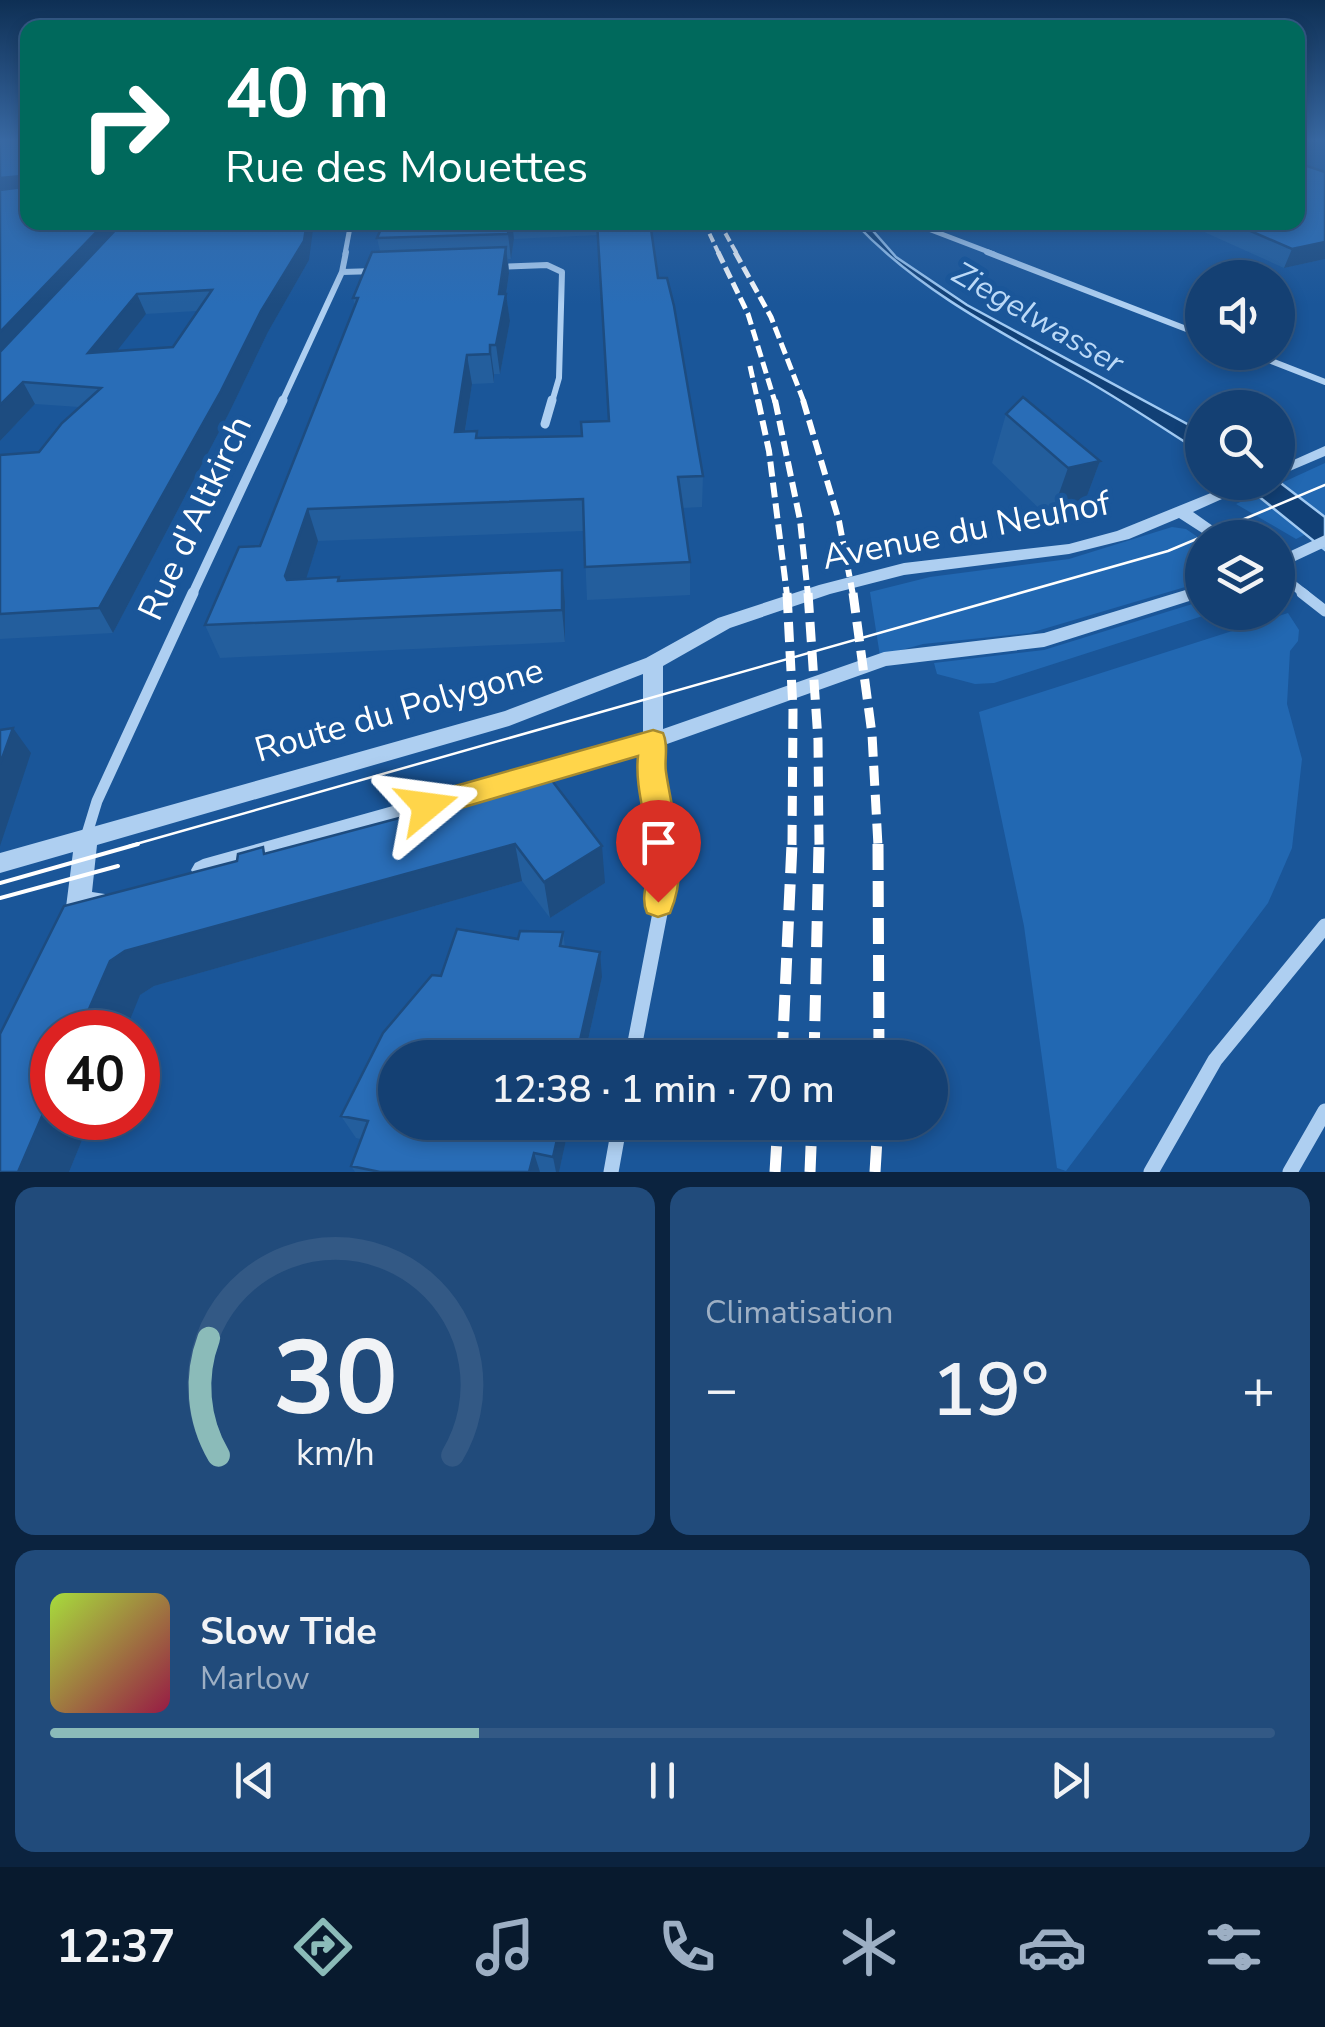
<!DOCTYPE html>
<html lang="fr">
<head>
<meta charset="utf-8">
<style>
  body { margin:0; font-family:"Nunito Sans",sans-serif; background:#214b7b; color:#f1f3f6; height:100vh; display:flex; flex-direction:column; font-size:38px; white-space:nowrap }
  * { box-sizing:border-box; margin:0 }
  p { font-size:32px; color:#9dafc4 }
  .icon { flex:none; width:55px; height:55px; fill:none; stroke:currentColor; stroke-width:2; stroke-linecap:round; stroke-linejoin:round }
  .map { position:relative; height:1172px; overflow:hidden }
  .details { display:flex; flex-direction:column; gap:15px; padding:15px; background:#0b233f; flex:1 }
  .details>* { flex:none }
  .hud { position:absolute; left:20px; top:20px; width:1285px; height:210px; border-radius:20px; box-shadow:0 5px 15px #0003,0 0 0 2px #335985; background:#00695c; color:#fff; overflow:hidden }
  .tools { position:absolute; left:1185px; top:260px; display:grid; gap:20px }
  .tools a { display:grid; place-items:center; width:110px; height:110px; border-radius:50%; background:#144073; box-shadow:0 5px 15px #0003,0 0 0 2px #335985; font-size:50px }
  .speed { position:absolute; left:30px; top:1010px; display:flex; gap:20px; font-size:50px; font-weight:700; text-align:center }
  .speed>* { display:grid; place-content:center; width:130px; height:130px; border-radius:50%; background:#144073; box-shadow:0 5px 15px #0003,0 0 0 2px #335985; line-height:1 }
  .speed .limit { border:15px solid #d22; background:#fff; color:#111 }
  .pin { position:absolute; display:grid; place-items:center; width:85px; height:85px; color:#fff; margin:-102px -42px; border-radius:50% 50% 50% 0; rotate:-45deg; box-shadow:0 0 10px #0007 }
  .pin .icon { rotate:45deg }
  .me { position:absolute; width:110px; margin:-55px; rotate:74deg; stroke-linejoin:round; filter:drop-shadow(0 0 8px #0008) }
  .turn { display:flex; align-items:center; gap:35px; height:210px; padding:0 40px; font-size:45px }
  .turn .icon { width:130px; height:130px; stroke-width:2.5 }
  .turn b { display:block; font-size:70px; line-height:85px }
  .big { font-size:75px; font-weight:600; line-height:1.1 }
  .details .card { flex:1; display:flex; flex-direction:column; justify-content:center; gap:15px; min-width:0; padding:0 35px; border-radius:20px; background:#214b7b }
  .details .dial { align-items:center; gap:0 }
  .dial svg { height:260px; overflow:visible; fill:none; stroke:#335985; stroke-width:7; stroke-linecap:round; text-anchor:middle }
  .dial text { fill:#f1f3f6; stroke:none }
  .song { display:flex; align-items:center; gap:30px }
  .cover { width:120px; height:120px; border-radius:15px; background:linear-gradient(135deg,hsl(80 70% 55%),hsl(340 70% 35%)) }
  .played { height:10px; border-radius:5px; background:linear-gradient(90deg,#8bbbb9 35%,#335985 35%) }
  .keys { display:flex; justify-content:space-around; direction:ltr }
  .heat { display:flex; justify-content:space-between; align-items:center; font-size:55px; direction:ltr }
  .details .tiles { flex:1; display:grid; gap:15px; grid-template-columns:1fr 1fr }
  .card:last-child { grid-column:span 2 }
  .trip { position:absolute; left:378px; top:1040px; width:570px; height:100px; border-radius:50px; background:#144073; box-shadow:0 5px 15px #0003,0 0 0 2px #335985; font-weight:600; line-height:100px; text-align:center }
  .dock { display:flex; height:160px; justify-content:space-around; align-items:center; background:#081a2e; color:#9dafc4 }
  .dock .icon { width:70px; height:70px }
  .dock .on { color:#8bbbb9 }
  .dock b { font-size:45px; color:#f1f3f6 }
  .map>svg:first-child { display:block }
</style>
</head>
<body>
<div class="map">
<svg width="1325" height="1172" viewBox="0 0 1325 1172">
  <rect width="100%" height="100%" fill="#1a5699"/>
  <!-- green -->
  <path fill="#2268b2" d="M1325,463V525L1296,539L1236,504Z
    M1172,527L1186,529L1202,540V582L1030,633L923,644L880,656L870,592L930,577L1069,559Z
    M1202,601V612L1212,613L994,683L975,684L937,674L934,663L1044,650Z
    M1288,613L1299,630L1298,641L1290,651L1287,704L1302,759L1292,848L1268,903L1066,1171L1057,1168L1024,926L979,712Z"/>
  <!-- water -->
  <path fill="#114076" stroke="#a1caf3" stroke-width="2.5" d="M855,223H866L896,257L967,305L1202,432V453C1163,428 1124,402 1084,379C1002,333 919,291 855,223Z
    M1278,481L1325,517V550L1242,483Z"/>
  <g fill="none" stroke-linecap="round" stroke-linejoin="round">
    <!-- minor-far4 -->
    <path stroke="#aecff1" stroke-width="5" d="M910,222L994,254
      M345,254L351,222"/>
    <!-- minor-far3 -->
    <path stroke="#aecff1" stroke-width="6" d="M987,252L1202,335
      M498,267L547,265L562,272L559,378L552,402
      M342,272L376,271
      M1248,352L1325,382
      M282,402L342,272L346,252"/>
    <!-- minor-far2 -->
    <path stroke="#aecff1" stroke-width="9" d="M545,424L552,400
      M1278,573L1306,595
      M192,595L283,400"/>
    <!-- minor-far1 -->
    <path stroke="#aecff1" stroke-width="11" d="M1302,593L1325,611
      M653,741L663,846
      M86,837L97,801L193,593"/>
    <!-- minor -->
    <path stroke="#aecff1" stroke-width="15" d="M632,1058L660,913L663,844
      M611,1172L620,1122
      M1151,1172L1215,1060L1325,926
      M1290,1172L1325,1111"/>
    <!-- tertiary -->
    <path fill="#aecff1" fill-rule="evenodd" d="M1325,446V456L1278,476V467Z
      M1238,482H1260L1193,512L1230,538H1210L1179,518L1129,539L1069,554L904,575L830,594L730,628L663,666V729L884,652L1044,633L1202,585V597L1044,647L886,666L653,749L203,881L195,877L191,870L195,863L203,859L643,736V674L509,726L97,845L92,892L105,894L108,902L105,910L78,918L69,915L66,907L73,852L0,873V853L505,711L646,658L718,618L819,585L904,563L1069,544L1117,531Z
      M1325,535V547L1278,569V557Z"/>
    <!-- tram-far1 -->
    <path stroke="#fff" stroke-width="2.5" d="M129,846L1168,551L1325,485"/>
    <!-- tram -->
    <path stroke="#fff" stroke-width="4" d="M0,883L138,844
      M0,898L118,866"/>
    <!-- rail-far4 -->
    <path stroke="#fff" stroke-width="4" stroke-dasharray="9 4" stroke-linecap="butt" d="M704,222L719,254
      M719,222L737,254"/>
    <!-- rail-far3 -->
    <path stroke="#fff" stroke-width="5" stroke-dasharray="12 5" stroke-linecap="butt" d="M718,252L748,314L775,402
      M735,252L771,317L804,402
      M750,366L758,402"/>
    <!-- rail-far2 -->
    <path stroke="#fff" stroke-width="6" stroke-dasharray="15 6" stroke-linecap="butt" d="M758,400L769,451L787,595
      M775,400L800,520L808,595
      M803,400L839,521L853,595"/>
    <!-- rail-far1 -->
    <path stroke="#fff" stroke-width="9" stroke-dasharray="20 9" stroke-linecap="butt" d="M787,593L793,710L792,846
      M808,593L818,740L819,846
      M853,593L872,734L878,846"/>
    <!-- rail -->
    <path stroke="#fff" stroke-width="11" stroke-dasharray="26 11" stroke-linecap="butt" d="M878,844L879,1058
      M782,1058L792,844
      M814,1058L819,844
      M775,1172L778,1122
      M810,1172L812,1122
      M875,1172L878,1122"/>
  </g>
  <!-- wall -->
  <path fill="#235e9d" fill-rule="evenodd" d="M0,139H28V222L309,260L268,332L229,413L113,633L0,639V455L39,452L79,407L35,404L0,441ZM197,311L173,347L116,351L146,314Z
    M1325,172V259L1284,268L1182,222H1298Z
    M384,222H650L658,278L703,476L702,507L682,508L690,562V595L587,600L584,531L318,541L306,578L340,581L562,570L565,602V642L220,658L205,625L260,546L355,306L353,298L380,251L377,238ZM598,235L609,421L582,436L478,438L465,432L472,384L494,383V374H500L510,321L506,294L509,273L508,259H511L514,239Z
    M960,222H1031L980,231L967,229Z
    M1006,414L1100,461L1081,512L1050,519L992,463Z
    M550,778L605,883L550,918L522,881L154,986L140,995L52,1118H91L69,1172L0,1034L266,853Z
    M563,932L565,947L602,977L559,1172H355L351,1166L361,1139L356,1138L341,1116L441,976L518,939Z"/>
  <!-- shaded-wall -->
  <path fill="#1d4c80" d="M21,176L28,191L0,196V178Z
    M106,222H130L0,366V332Z
    M307,222H314L309,260L268,332L229,413L113,633L99,608Z
    M510,222H512L514,239L511,259L508,234Z
    M982,222H1031L980,231Z
    M1325,242V259L1284,268L1292,249Z
    M506,247L509,273L506,294L510,321L500,374L496,345L499,294Z
    M137,294L146,314L98,375L88,353Z
    M490,345L494,374V383L490,354Z
    M467,355L472,384L460,463L455,432Z
    M23,382L35,404L0,441V405Z
    M1100,461L1081,512L1050,519L1068,468Z
    M308,509L318,541L297,608L285,576Z
    M562,570L565,602V642L562,610Z
    M13,728L31,753L0,846V764Z
    M515,844L522,881L154,986L140,995L125,1032H79L110,961L125,951Z
    M602,846L605,883L550,918L544,882Z
    M600,952L602,977L584,1058H576Z
    M52,1093V1118H91L69,1172H18Z
    M561,1122H570L559,1172H556L553,1157Z
    M534,1153L540,1172H529Z"/>
  <!-- building -->
  <path fill="#296db7" stroke="#1d4c80" stroke-width="2.5" fill-rule="evenodd" d="M0,139H28V222H106L0,332V190L22,187L26,182L21,176L0,178Z
    M1298,163L1325,172V242L1292,249L1230,222H1298Z
    M123,222H307L304,241L261,311L221,391L99,608L0,614V455L39,452L62,423L101,388L23,382L0,405V352ZM212,290L173,347L88,353L137,294Z
    M384,222H510L508,234L377,238Z
    M597,222H650L658,278H667L674,306L703,476L678,477L690,562L585,567L583,499L308,509L285,576L287,580L339,577L338,581L562,570V610L205,625L239,547L260,546L358,298H353L372,252L506,247L499,294H506L496,345H490V354L467,355L455,432L477,431L476,438L582,436L581,422L609,421Z
    M1023,397L1100,461L1068,468L1006,414Z
    M13,728L0,764V730Z
    M550,778L602,846L544,882L515,844L125,951L110,961L79,1032H52V1093L18,1172H0V1034L64,906L237,861L238,854L263,847L264,854Z
    M457,929L518,939L520,931L563,932L560,946L600,952L576,1058H395V1122H561L553,1157L534,1153L529,1172H380L351,1166L368,1121L341,1116L383,1033L432,975L441,976Z"/>
  <!-- sky -->
  <linearGradient id="sky" x2="0" y2="1"><stop stop-color="#0e2f54"/><stop offset="0.46" stop-color="#3868a2"/><stop offset="1" stop-color="#3868a2" stop-opacity="0"/></linearGradient>
  <rect width="1325" height="304" fill="url(#sky)"/>
  <!-- route -->
  <path fill="#ffd54a" stroke="#a68a30" stroke-width="2.5" d="M653,730L663,733C669,746 664,759 666,772C673,819 690,867 670,913L658,917L647,913C640,897 648,883 649,867C651,829 634,792 638,756L427,818L417,814L413,806L417,797L427,794Z"/>
  <g text-anchor="middle" dominant-baseline="central" stroke-width="10" stroke-linejoin="round" paint-order="stroke">
    <!-- far-water labels -->
    <g font-size="32" font-style="italic" fill="#bbd9f7" stroke="#1a5699">
      <text transform="translate(1038 318) rotate(30)">Ziegelwasser</text>
    </g>
    <!-- street labels -->
    <g font-size="35" fill="#fff" stroke="#1a5699">
      <text transform="translate(195 518) rotate(-65)">Rue d'Altkirch</text>
      <text transform="translate(966 530) rotate(-11)">Avenue du Neuhof</text>
      <text transform="translate(399 710) rotate(-16)">Route du Polygone</text>
    </g>
  </g>
</svg>
<div class="tools">
<a><svg class="icon" aria-label="sound" viewBox="0 0 24 24"><path d="M4 9h4l5-4v14l-5-4H4zM17 9q2 3 0 6"/></svg></a>
<a><svg class="icon" aria-label="search" viewBox="0 0 24 24"><circle cx="10" cy="10" r="6"/><path d="M15 15l6 6"/></svg></a>
<a><svg class="icon" aria-label="layers" viewBox="0 0 24 24"><path d="M12 4l9 5-9 5-9-5zM3 14l9 5 9-5"/></svg></a>
</div>
<div class="speed"><div class="limit">40</div></div>
<div class="pin" style="left:658px;top:902px;background:#d93025"><svg class="icon" aria-label="arrive" viewBox="0 0 24 24"><path d="M6 21V4h12l-3 4 3 4H6"/></svg></div>
<svg class="me" style="left:427px;top:806px" viewBox="-20 -20 40 40"><path d="M0-17L14 15 0 8-14 15z" fill="#ffd54a" stroke="#fff" stroke-width="4"/></svg>
<div class="trip">12:38 · 1 min · 70 m</div>
<div class="hud">
<div class="turn"><svg class="icon" aria-label="right" viewBox="0 0 24 24"><path d="M7 20v-9h11M14 6l5 5-5 5"/></svg><div><b>40 m</b>Rue des Mouettes</div></div>
</div>
</div>
<section class="details">
<div class="tiles">
<div class="card dial"><svg viewBox="0 0 100 80">
<path d="M14 69A42 42 0 1 1 86 69"/>
<path d="M14 69A42 42 0 0 1 11 33" stroke="#8bbbb9"/>
<text x="50" y="56" font-size="32" font-weight="700">30</text>
<text x="50" y="72" font-size="11">km/h</text>
</svg></div>
<div class="card"><p>Climatisation</p>
<div class="heat"><a>−</a><b class="big">19°</b><a>+</a></div>
</div>
<div class="card">
<div class="song"><i class="cover"></i><div><b>Slow Tide</b><p>Marlow</p></div></div>
<div class="played"></div>
<div class="keys"><svg class="icon" aria-label="previous" viewBox="0 0 24 24"><path d="M18 5L8 12l10 7zM5 5v14"/></svg><svg class="icon" aria-label="pause" viewBox="0 0 24 24"><path d="M8 5v14M16 5v14"/></svg><svg class="icon" aria-label="next" viewBox="0 0 24 24"><path d="M6 5l10 7-10 7zM19 5v14"/></svg></div>
</div>
</div>
</section>
<nav class="dock">
<b>12:37</b>
<svg class="icon on" aria-label="directions" viewBox="0 0 24 24"><path d="M12 3l9 9-9 9-9-9zM9 14v-3h6M13 9l2 2-2 2"/></svg>
<svg class="icon" aria-label="music" viewBox="0 0 24 24"><path d="M9 18V5l10-2v13"/><circle cx="6" cy="18" r="3"/><circle cx="16" cy="16" r="3"/></svg>
<svg class="icon" aria-label="phone" viewBox="0 0 24 24"><path d="M5 4h4l2 5-3 2q2 4 5 5l2-3 5 2v4C11 20 4 13 5 4z"/></svg>
<svg class="icon" aria-label="climate" viewBox="0 0 24 24"><path d="M12 3v18M4 7l16 10M4 17L20 7"/></svg>
<svg class="icon" aria-label="car" viewBox="0 0 24 24"><path d="M5 17H2v-5l4-1 3-4h7l3 4 3 1v5h-3M9 17h6M6 11h13"/><circle cx="7" cy="17" r="2"/><circle cx="17" cy="17" r="2"/></svg>
<svg class="icon" aria-label="filters" viewBox="0 0 24 24"><path d="M4 7h16M4 17h16"/><circle cx="9" cy="7" r="2"/><circle cx="15" cy="17" r="2"/></svg>
</nav>
</body>
</html>
